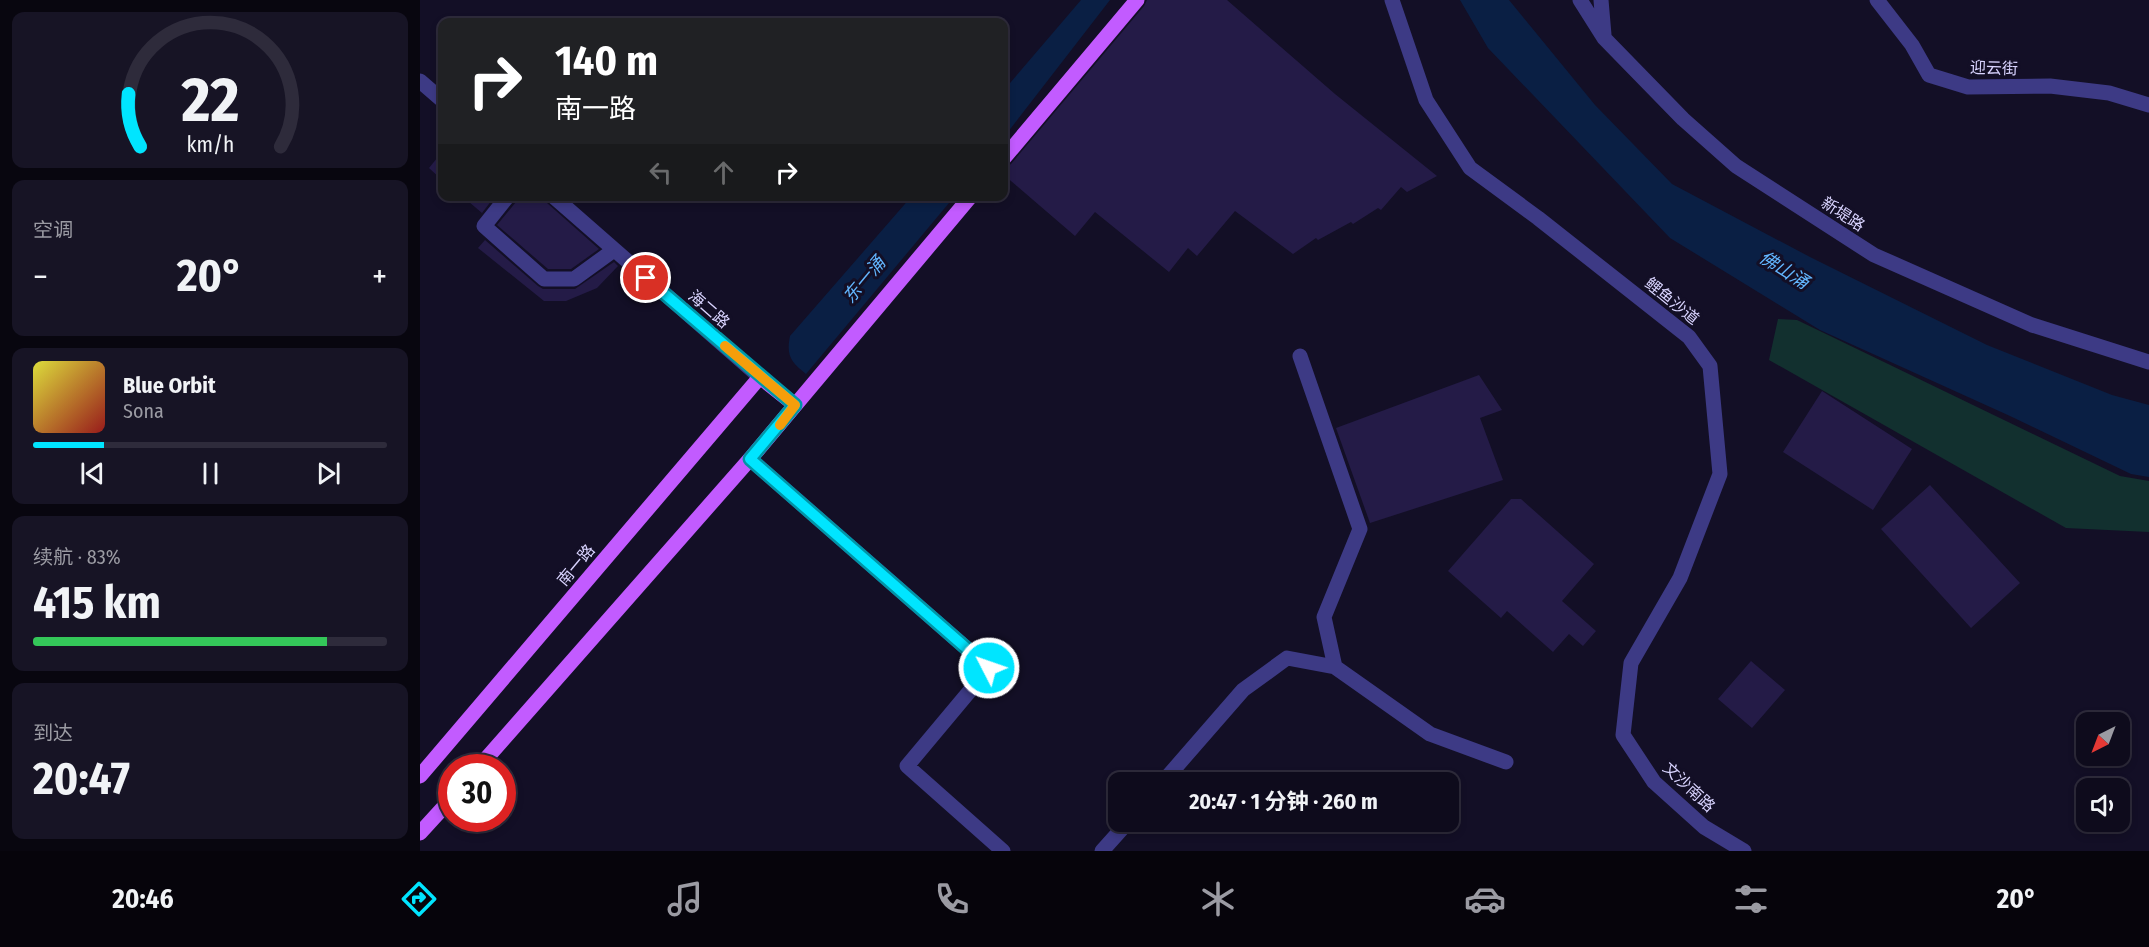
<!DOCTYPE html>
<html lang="zh">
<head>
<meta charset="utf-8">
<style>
  body { margin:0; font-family:"Fira Sans Condensed","Noto Sans SC",sans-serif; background:#171425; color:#f1f3f6; height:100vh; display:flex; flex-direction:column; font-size:22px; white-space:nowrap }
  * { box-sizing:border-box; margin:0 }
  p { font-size:20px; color:#9b9ba3 }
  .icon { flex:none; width:33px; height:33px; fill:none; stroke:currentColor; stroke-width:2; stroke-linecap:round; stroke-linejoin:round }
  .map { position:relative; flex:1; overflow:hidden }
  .details { display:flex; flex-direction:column; gap:12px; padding:12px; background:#08060f; width:420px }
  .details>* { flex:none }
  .banner { position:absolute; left:18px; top:18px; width:570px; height:183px; border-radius:12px; box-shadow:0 3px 9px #0003,0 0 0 2px #2e2b3b; background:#202124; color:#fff; overflow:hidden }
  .needle { width:39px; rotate:222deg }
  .fabs { position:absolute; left:1656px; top:712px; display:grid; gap:12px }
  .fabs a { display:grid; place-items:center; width:54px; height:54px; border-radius:12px; background:#0e0b1c; box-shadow:0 3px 9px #0003,0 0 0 2px #2e2b3b; font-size:30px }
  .speed { position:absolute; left:18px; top:754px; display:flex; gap:12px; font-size:30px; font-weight:700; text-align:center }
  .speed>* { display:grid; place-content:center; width:78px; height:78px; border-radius:50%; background:#0e0b1c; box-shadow:0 3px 9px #0003,0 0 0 2px #2e2b3b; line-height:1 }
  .speed .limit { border:9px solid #d22; background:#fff; color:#111 }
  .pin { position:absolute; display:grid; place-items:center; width:51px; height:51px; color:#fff; margin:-26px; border:3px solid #fff; border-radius:50%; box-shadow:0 2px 6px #0007 }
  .me { position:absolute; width:66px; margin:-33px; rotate:311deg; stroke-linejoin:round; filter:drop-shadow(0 0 4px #0008) }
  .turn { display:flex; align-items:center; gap:21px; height:126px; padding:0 18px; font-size:27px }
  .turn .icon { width:78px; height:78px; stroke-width:2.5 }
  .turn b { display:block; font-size:42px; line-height:51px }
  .lanes { display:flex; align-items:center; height:57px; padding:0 18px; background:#0003; justify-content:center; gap:30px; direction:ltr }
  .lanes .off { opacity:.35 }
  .big { font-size:45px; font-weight:700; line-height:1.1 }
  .details .tile { flex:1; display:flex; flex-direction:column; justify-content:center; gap:9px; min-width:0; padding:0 21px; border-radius:12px; background:#171425 }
  .details .dial { align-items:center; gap:0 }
  .dial svg { height:156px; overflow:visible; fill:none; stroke:#2e2b3b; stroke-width:7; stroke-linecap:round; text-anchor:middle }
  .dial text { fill:#f1f3f6; stroke:none }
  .song { display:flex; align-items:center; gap:18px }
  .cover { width:72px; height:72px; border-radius:9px; background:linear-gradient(135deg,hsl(60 70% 55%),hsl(0 70% 35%)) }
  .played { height:6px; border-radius:3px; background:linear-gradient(90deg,#00e5ff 20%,#2e2b3b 20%) }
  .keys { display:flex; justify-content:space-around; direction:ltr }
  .heat { display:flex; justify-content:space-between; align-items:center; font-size:33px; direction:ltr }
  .charge { height:9px; border-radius:4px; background:linear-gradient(90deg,#34c759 83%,#2e2b3b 0) }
  .trip { position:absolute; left:688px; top:772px; width:351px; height:60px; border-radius:12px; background:#0e0b1c; box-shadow:0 3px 9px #0003,0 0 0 2px #2e2b3b; font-weight:700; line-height:60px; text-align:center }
  .menu { display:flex; height:96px; justify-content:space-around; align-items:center; background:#06040b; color:#9b9ba3 }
  .menu .icon { width:42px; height:42px }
  .menu .selected { color:#00e5ff }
  .menu b { font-size:27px; color:#f1f3f6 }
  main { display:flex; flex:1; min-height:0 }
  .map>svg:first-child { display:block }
</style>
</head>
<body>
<main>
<section class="details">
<div class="tile dial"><svg viewBox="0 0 100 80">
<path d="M14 69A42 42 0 1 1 86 69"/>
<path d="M14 69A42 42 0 0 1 8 42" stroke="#00e5ff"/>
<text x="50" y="56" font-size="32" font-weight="700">22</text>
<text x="50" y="72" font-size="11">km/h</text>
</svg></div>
<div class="tile"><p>空调</p>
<div class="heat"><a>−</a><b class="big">20°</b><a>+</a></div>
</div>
<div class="tile">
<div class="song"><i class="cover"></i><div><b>Blue Orbit</b><p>Sona</p></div></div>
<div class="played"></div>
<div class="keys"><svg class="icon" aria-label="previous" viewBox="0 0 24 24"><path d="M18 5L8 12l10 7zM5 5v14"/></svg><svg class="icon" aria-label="pause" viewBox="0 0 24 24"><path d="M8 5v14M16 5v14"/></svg><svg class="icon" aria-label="next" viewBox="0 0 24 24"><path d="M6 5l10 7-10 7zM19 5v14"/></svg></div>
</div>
<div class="tile"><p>续航 · 83%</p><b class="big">415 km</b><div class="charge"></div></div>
<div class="tile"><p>到达</p><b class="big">20:47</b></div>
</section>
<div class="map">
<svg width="1729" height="851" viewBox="0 0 1729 851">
  <rect width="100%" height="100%" fill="#130f26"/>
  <!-- green -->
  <path fill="#12302f" d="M1358,319L1377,320L1700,476L1729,481V532L1646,528L1349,360Z"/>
  <!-- water -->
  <path fill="#0a1f44" d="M661,0H690L584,137V90Z
    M1040,0H1089L1175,105L1252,184L1390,257L1567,345L1692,395L1729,405V477L1711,474L1590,416L1400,330L1250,238L1068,48Z
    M491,197H534L386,374C371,362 366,356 370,336Z"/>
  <!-- building -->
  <path fill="#241b47" d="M727,0H807L915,94L1017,176L987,192L981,187L961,210L958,208L933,224L931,222L898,240L896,238L873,254L815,211L777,256L768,248L749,272L675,212L655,236L584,175V168L591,164L724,6Z
    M22,152V180L9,168Z
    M42,196H75L62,213Z
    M98,196H122L127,203L179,249L151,269H128L77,225L96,202Z
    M65,240L118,286L123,289H155L194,262L198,266L177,288L146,301H124L58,248Z
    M1059,375L1082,410L1060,418L1083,480L950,523L916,428Z
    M1402,391L1492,449L1453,510L1363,452Z
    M1510,485L1600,583L1551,628L1461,529Z
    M1091,499H1101L1174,564L1142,601L1176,631L1163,646L1149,634L1133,652L1087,611L1081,618L1028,571Z
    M1331,661L1365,690L1332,728L1298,699Z"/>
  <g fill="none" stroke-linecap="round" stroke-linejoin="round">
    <!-- minor -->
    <path stroke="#3d3a85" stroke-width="15" d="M972,0L1006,100L1050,168L1118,218L1269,337L1290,366L1300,474L1260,578L1211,663L1203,735L1234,782L1284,827L1324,851
      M1160,0L1184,38L1263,119L1316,166L1454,255L1612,325L1729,362
      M1181,0L1184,35
      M1457,0L1492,45L1509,75L1548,87L1630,86L1689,93L1729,105
      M0,81L22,100
      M88,196L64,226L124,279H154L194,250
      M133,196L340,377
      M880,356L940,529L904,617L915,667
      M330,459L569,668L487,766L583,851
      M742,783L823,690L867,658L915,667L1010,734L1086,762
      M682,851L708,822"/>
    <!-- major -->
    <path stroke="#c25bff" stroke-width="15" d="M584,158L717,0
      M58,768L330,459L551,196
      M0,776L340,377L375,405
      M0,833L32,798"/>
  </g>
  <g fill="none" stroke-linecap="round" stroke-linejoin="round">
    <defs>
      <path id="route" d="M226,278L375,405L330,459L569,668"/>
    </defs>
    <!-- route casing -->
    <use href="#route" stroke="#0095a6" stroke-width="15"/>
    <!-- route -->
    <use href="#route" stroke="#00e5ff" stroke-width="10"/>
    <!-- slow -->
    <path stroke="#f59e0b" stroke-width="10" d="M305,346L375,405L360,425"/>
  </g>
  <g text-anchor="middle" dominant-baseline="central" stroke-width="6" stroke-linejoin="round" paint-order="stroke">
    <!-- street labels -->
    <g font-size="16" fill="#d9d4ff" stroke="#130f26">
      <text transform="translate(1574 68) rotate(2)">迎云街</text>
      <text transform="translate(1423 214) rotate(33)">新堤路</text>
      <text transform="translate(1252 301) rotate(39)">鲤鱼沙道</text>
      <text transform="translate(289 309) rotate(41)">海二路</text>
      <text transform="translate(156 565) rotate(-50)">南一路</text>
      <text transform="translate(1269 787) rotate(43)">文沙南路</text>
    </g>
    <!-- water labels -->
    <g font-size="18" font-style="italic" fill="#62b6ff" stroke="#130f26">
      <text transform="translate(1364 270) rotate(32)">佛山涌</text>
      <text transform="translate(444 280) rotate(-50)">东一涌</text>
    </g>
  </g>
</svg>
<div class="fabs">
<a><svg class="needle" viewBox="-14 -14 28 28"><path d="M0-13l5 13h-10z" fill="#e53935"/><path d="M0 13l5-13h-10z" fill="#9b9ba3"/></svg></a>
<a><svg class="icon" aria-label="sound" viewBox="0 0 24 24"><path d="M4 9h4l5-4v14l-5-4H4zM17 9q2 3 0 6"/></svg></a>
</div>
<div class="speed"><div class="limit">30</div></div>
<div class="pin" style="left:226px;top:278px;background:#d93025"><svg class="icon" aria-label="arrive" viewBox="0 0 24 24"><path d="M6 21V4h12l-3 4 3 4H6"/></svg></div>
<svg class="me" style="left:569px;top:668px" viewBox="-20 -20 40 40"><circle r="17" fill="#00e5ff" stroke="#fff" stroke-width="3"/><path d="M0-11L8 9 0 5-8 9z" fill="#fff"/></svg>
<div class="trip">20:47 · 1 分钟 · 260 m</div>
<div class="banner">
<div class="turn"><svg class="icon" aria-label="right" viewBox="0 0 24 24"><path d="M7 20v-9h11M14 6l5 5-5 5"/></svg><div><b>140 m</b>南一路</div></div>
<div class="lanes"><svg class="icon off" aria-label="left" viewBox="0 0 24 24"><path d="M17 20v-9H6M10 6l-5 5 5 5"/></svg><svg class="icon off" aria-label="ahead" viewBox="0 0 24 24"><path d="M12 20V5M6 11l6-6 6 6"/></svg><svg class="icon" aria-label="right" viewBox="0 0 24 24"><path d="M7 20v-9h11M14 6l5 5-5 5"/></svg></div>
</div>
</div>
</main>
<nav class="menu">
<b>20:46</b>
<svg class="icon selected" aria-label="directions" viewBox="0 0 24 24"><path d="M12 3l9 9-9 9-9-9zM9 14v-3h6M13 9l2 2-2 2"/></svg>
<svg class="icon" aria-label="music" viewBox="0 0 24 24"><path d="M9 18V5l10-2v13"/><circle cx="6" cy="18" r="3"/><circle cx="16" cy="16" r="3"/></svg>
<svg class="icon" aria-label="phone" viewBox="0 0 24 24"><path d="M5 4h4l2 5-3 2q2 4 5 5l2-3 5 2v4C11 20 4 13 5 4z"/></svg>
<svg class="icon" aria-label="climate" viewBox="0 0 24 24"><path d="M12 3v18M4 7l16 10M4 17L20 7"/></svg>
<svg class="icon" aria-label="car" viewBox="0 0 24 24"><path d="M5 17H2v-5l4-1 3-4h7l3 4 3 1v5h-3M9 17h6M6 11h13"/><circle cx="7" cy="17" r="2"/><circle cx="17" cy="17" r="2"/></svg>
<svg class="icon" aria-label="filters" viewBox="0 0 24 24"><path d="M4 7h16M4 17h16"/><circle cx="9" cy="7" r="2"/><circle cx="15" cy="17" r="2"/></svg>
<b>20°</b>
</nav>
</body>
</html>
